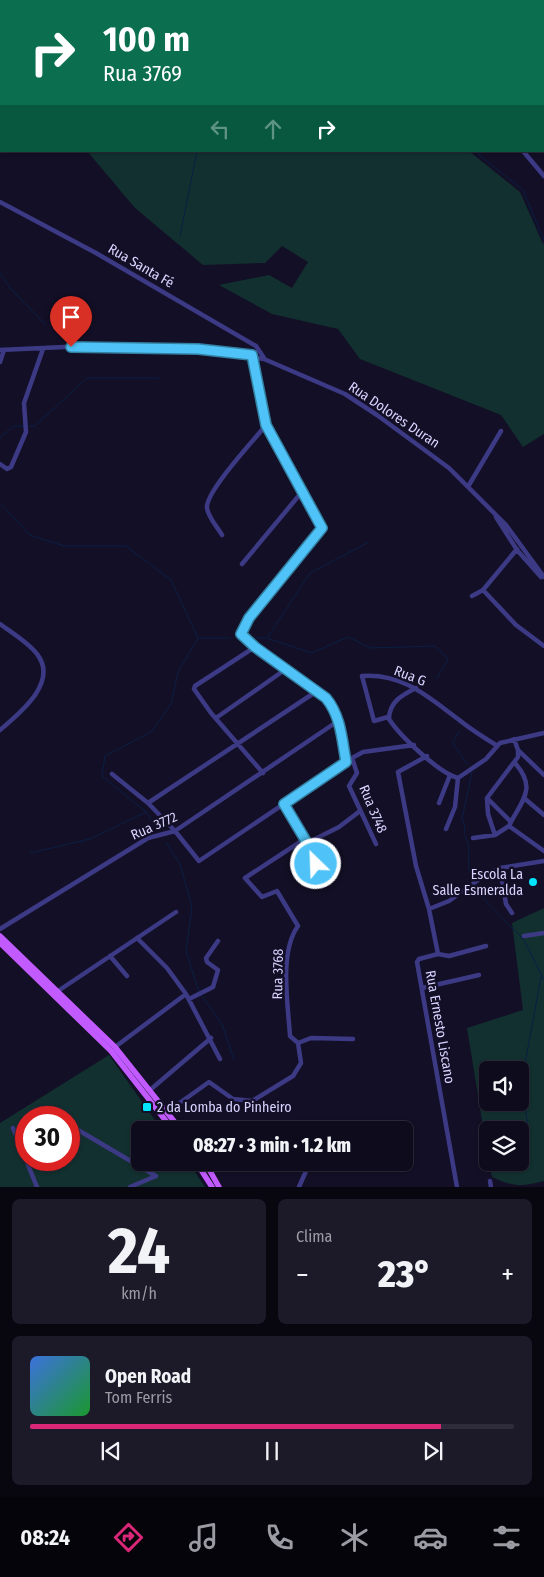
<!DOCTYPE html>
<html lang="pt">
<head>
<meta charset="utf-8">
<style>
  body { margin:0; font-family:"Fira Sans Condensed",sans-serif; background:#1c1929; color:#f1f3f6; height:100vh; display:flex; flex-direction:column; font-size:19px; white-space:nowrap }
  * { box-sizing:border-box; margin:0 }
  p { font-size:16px; color:#9b9ba3 }
  .icon { flex:none; width:28px; height:28px; fill:none; stroke:currentColor; stroke-width:2; stroke-linecap:round; stroke-linejoin:round }
  .map { position:relative; height:1187px; overflow:hidden }
  .drawer { display:flex; flex-direction:column; gap:12px; padding:12px; background:#08060f; flex:1 }
  .drawer>* { flex:none }
  .hud { position:absolute; left:0px; top:0px; width:545px; height:152px; box-shadow:0 1px 4px #0004,0 0 0 1px #2e2b3b; background:#0b6e4f; color:#fff; overflow:hidden }
  .buttons { position:absolute; left:479px; top:1061px; display:grid; gap:10px }
  .buttons a { display:grid; place-items:center; width:50px; height:50px; border-radius:8px; background:#0e0b1c; box-shadow:0 1px 4px #0004,0 0 0 1px #2e2b3b; font-size:25px }
  .speed { position:absolute; left:15px; top:1106px; display:flex; gap:10px; font-size:25px; font-weight:700; text-align:center }
  .speed>* { display:grid; place-content:center; width:65px; height:65px; border-radius:50%; background:#0e0b1c; box-shadow:0 1px 4px #0004,0 0 0 1px #2e2b3b; line-height:1 }
  .speed .limit { border:8px solid #d22; background:#fff; color:#111 }
  .pin { position:absolute; display:grid; place-items:center; width:42px; height:42px; color:#fff; margin:-51px -21px; border-radius:50% 50% 50% 0; rotate:-45deg; box-shadow:0 0 5px #0007 }
  .pin .icon { rotate:45deg }
  .me { position:absolute; width:55px; margin:-28px; rotate:336deg; stroke-linejoin:round; filter:drop-shadow(0 0 4px #0008) }
  .turn { display:flex; align-items:center; gap:18px; height:105px; padding:0 20px; font-size:22px }
  .turn .icon { width:65px; height:65px; stroke-width:2.5 }
  .turn b { display:block; font-size:35px; line-height:42px }
  .lanes { display:flex; align-items:center; height:48px; padding:0 20px; background:#0003; justify-content:center; gap:25px; direction:ltr }
  .lanes .off { opacity:.35 }
  .big { font-size:38px; font-weight:800; line-height:1.1 }
  .drawer .tile { flex:1; display:flex; flex-direction:column; justify-content:center; gap:8px; min-width:0; padding:0 18px; border-radius:8px; background:#1c1929 }
  .drawer .dial { align-items:center; gap:0 }
  .dial b { font-size:65px; line-height:1 }
  .song { display:flex; align-items:center; gap:15px }
  .cover { width:60px; height:60px; border-radius:8px; background:linear-gradient(135deg,hsl(220 70% 55%),hsl(130 70% 35%)) }
  .played { height:5px; border-radius:2px; background:linear-gradient(90deg,#db2777 85%,#2e2b3b 85%) }
  .keys { display:flex; justify-content:space-around; direction:ltr }
  .heat { display:flex; justify-content:space-between; align-items:center; font-size:28px; direction:ltr }
  .drawer .tiles { flex:1; display:grid; gap:12px; grid-template-columns:1fr 1fr }
  .tile:last-child { grid-column:span 2 }
  .trip { position:absolute; left:131px; top:1121px; width:282px; height:50px; border-radius:8px; background:#0e0b1c; box-shadow:0 1px 4px #0004,0 0 0 1px #2e2b3b; font-weight:800; line-height:50px; text-align:center }
  .menu { display:flex; height:80px; justify-content:space-around; align-items:center; background:#06040b; color:#9b9ba3 }
  .menu .icon { width:35px; height:35px }
  .menu .current { color:#db2777 }
  .menu b { font-size:22px; color:#f1f3f6 }
  .map>svg:first-child { display:block }
</style>
</head>
<body>
<div class="map">
<svg width="544" height="1187" viewBox="0 0 544 1187">
  <rect width="100%" height="100%" fill="#130f26"/>
  <!-- green -->
  <path fill="#12302f" fill-rule="evenodd" d="M87,151H469L520,192L543,244L544,242V434L523,447L501,415L360,359L338,329L272,314L219,285L269,275L292,288L308,262L282,246L265,263L203,265L135,208Z
    M544,908V1181C520,1187 514,1187 492,1177L489,1163L520,1162V1130H488L487,1151L467,1028L523,1010L512,923ZM488,1070H520V1102H488Z
    M109,1055L162,1130H140V1162L189,1163L205,1187H0V1123ZM26,1118H69V1160H26Z"/>
  <g fill="none" stroke-linecap="round" stroke-linejoin="round">
    <!-- stream -->
    <path stroke="#0a1f44" stroke-width="1" d="M459,0L460,1
      M478,151L479,155L523,190L544,241
      M180,236L197,151
      M0,273L10,288L46,325
      M0,438L13,426H35L87,378H159
      M0,503L30,535L64,546H126L171,580L198,638H230
      M268,637L310,573L369,542
      M256,638H267L312,653L348,637L371,648L435,646L448,659L437,678
      M459,731L453,743L467,764
      M472,772L462,819L465,828L464,834C474,850 464,862 472,878
      M155,826L146,812L102,776L105,756L151,732L171,704L178,672L198,638
      M166,842L180,864L192,907L186,951L199,992
      M30,853L90,839L146,812
      M476,884L481,896L524,940L544,980
      M201,995L222,1024L234,1060
      M529,1137L522,1080L541,977"/>
    <!-- minor -->
    <path stroke="#3d3a85" stroke-width="4.5" d="M295,0L297,1
      M384,0L387,1
      M528,0V1
      M380,1V0
      M489,1V0
      M523,151L544,176
      M0,202L96,253L256,346L264,358
      M0,350L86,346L195,349L264,359L345,394L377,415L449,468L506,525L544,577
      M252,355L266,425L322,528L249,619L241,634L255,647L326,698C341,716 342,740 346,762
      M0,362L4,350
      M0,464L7,469L11,467L26,432L24,403L43,349
      M469,485L501,431
      M496,517L517,550L541,577
      M222,535C218,528 208,517 207,508C205,492 255,439 266,425
      M242,564L301,493
      M483,590L516,625L544,646
      M472,596L483,590L517,549
      M0,624C12,633 28,642 37,654C59,682 20,713 0,730
      M255,647L195,686L194,689L211,713L263,773
      M416,688C402,695 389,702 389,719C400,736 439,773 458,778
      M388,717L374,721L362,676C403,673 428,697 458,719C470,729 483,737 496,745
      M216,718L286,669
      M518,750L544,775
      M427,756L398,772L416,866L429,909L438,954L419,959L417,962L457,1187
      M352,758L363,752L414,745
      M112,774L148,803L175,831L199,861L352,758L357,773L349,786L376,844
      M458,778L486,759L500,743L544,733
      M487,798L511,822L509,826L544,851
      M524,798L544,815
      M148,803L317,691
      M439,803L450,775
      M284,804L307,841L316,864
      M511,822C524,798 536,787 515,763
      M446,829L455,807L458,778
      M495,835L488,814L487,798L518,757V750L514,739
      M473,838L495,835L509,826
      M500,868L506,904L512,913
      M429,909L449,901L485,875L500,868L544,861
      M0,929L148,838L175,831L338,721
      M524,936L544,933
      M137,938L167,968L186,994L220,1059
      M438,954L449,956L486,946
      M110,956L127,976
      M422,988L479,975
      M58,991L176,912
      M189,999L213,987L218,970L207,962L206,958L218,941
      M298,1043L290,1036C288,1004 279,952 298,926L277,891L262,897L245,878L300,842L315,839L339,827L360,811
      M115,1047L186,994
      M150,1090L211,1038
      M167,1112L209,1082L233,1099L252,1101L293,1076L301,1063L298,1043L311,1038L353,1039
      M73,1127L156,1176
      M13,1128L37,1187
      M490,1181L491,1187
      M130,1187L156,1176
      M299,1187L310,1162"/>
    <!-- major -->
    <path stroke="#c25bff" stroke-width="5.5" d="M108,1L112,0
      M179,1L184,0
      M0,55L1,54
      M0,74L1,73
      M0,936L115,1047L181,1130
      M0,943L111,1051L173,1130
      M196,1162L212,1187
      M205,1162L219,1187"/>
  </g>
  <g fill="none" stroke-linecap="round" stroke-linejoin="round">
    <defs>
      <path id="route" d="M71,347L198,349L252,355L266,425L322,528L249,618L241,634L255,647L326,698C341,716 342,740 346,762L284,804L306,841L316,864"/>
    </defs>
    <!-- route casing -->
    <use href="#route" stroke="#337fa1" stroke-width="12"/>
    <!-- route -->
    <use href="#route" stroke="#4fc3f7" stroke-width="9"/>
  </g>
  <!-- markers -->
  <g fill="#00e5ff" stroke="#130f26" stroke-width="2">
    <circle cx="533" cy="882" r="5"/>
    <rect x="142" y="1102" width="10" height="10" rx="2.5"/>
  </g>
  <g text-anchor="middle" dominant-baseline="central" stroke-width="5" stroke-linejoin="round" paint-order="stroke">
    <!-- street labels -->
    <g font-size="14" fill="#d9d4ff" stroke="#130f26">
      <text transform="translate(141 266) rotate(30)">Rua Santa Fé</text>
      <text transform="translate(394 415) rotate(34)">Rua Dolores Duran</text>
      <text transform="translate(410 676) rotate(21)">Rua G</text>
      <text transform="translate(373 809) rotate(67)">Rua 3748</text>
      <text transform="translate(154 826) rotate(-24)">Rua 3772</text>
      <text transform="translate(278 974) rotate(-89)">Rua 3768</text>
      <text transform="translate(440 1027) rotate(80)">Rua Ernesto Liscano</text>
    </g>
    <!-- poi labels -->
    <g font-size="14" fill="#d9d4ff" stroke="#130f26" text-anchor="end">
      <text x="523" y="874">Escola La<tspan x="523" dy="16">Salle Esmeralda</tspan></text>
      <text x="157" y="1107" text-anchor="start">2 da Lomba do Pinheiro</text>
    </g>
  </g>
</svg>
<div class="buttons">
<a><svg class="icon" aria-label="sound" viewBox="0 0 24 24"><path d="M4 9h4l5-4v14l-5-4H4zM17 9q2 3 0 6"/></svg></a>
<a><svg class="icon" aria-label="layers" viewBox="0 0 24 24"><path d="M12 4l9 5-9 5-9-5zM3 14l9 5 9-5"/></svg></a>
</div>
<div class="speed"><div class="limit">30</div></div>
<div class="pin" style="left:71px;top:347px;background:#d93025"><svg class="icon" aria-label="arrive" viewBox="0 0 24 24"><path d="M6 21V4h12l-3 4 3 4H6"/></svg></div>
<svg class="me" style="left:316px;top:864px" viewBox="-20 -20 40 40"><circle r="17" fill="#4fc3f7" stroke="#fff" stroke-width="3"/><path d="M0-11L8 9 0 5-8 9z" fill="#fff"/></svg>
<div class="trip">08:27 · 3 min · 1.2 km</div>
<div class="hud">
<div class="turn"><svg class="icon" aria-label="right" viewBox="0 0 24 24"><path d="M7 20v-9h11M14 6l5 5-5 5"/></svg><div><b>100 m</b>Rua 3769</div></div>
<div class="lanes"><svg class="icon off" aria-label="left" viewBox="0 0 24 24"><path d="M17 20v-9H6M10 6l-5 5 5 5"/></svg><svg class="icon off" aria-label="ahead" viewBox="0 0 24 24"><path d="M12 20V5M6 11l6-6 6 6"/></svg><svg class="icon" aria-label="right" viewBox="0 0 24 24"><path d="M7 20v-9h11M14 6l5 5-5 5"/></svg></div>
</div>
</div>
<section class="drawer">
<div class="tiles">
<div class="tile dial"><b>24</b><p>km/h</p></div>
<div class="tile"><p>Clima</p>
<div class="heat"><a>−</a><b class="big">23°</b><a>+</a></div>
</div>
<div class="tile">
<div class="song"><i class="cover"></i><div><b>Open Road</b><p>Tom Ferris</p></div></div>
<div class="played"></div>
<div class="keys"><svg class="icon" aria-label="previous" viewBox="0 0 24 24"><path d="M18 5L8 12l10 7zM5 5v14"/></svg><svg class="icon" aria-label="pause" viewBox="0 0 24 24"><path d="M8 5v14M16 5v14"/></svg><svg class="icon" aria-label="next" viewBox="0 0 24 24"><path d="M6 5l10 7-10 7zM19 5v14"/></svg></div>
</div>
</div>
</section>
<nav class="menu">
<b>08:24</b>
<svg class="icon current" aria-label="directions" viewBox="0 0 24 24"><path d="M12 3l9 9-9 9-9-9zM9 14v-3h6M13 9l2 2-2 2"/></svg>
<svg class="icon" aria-label="music" viewBox="0 0 24 24"><path d="M9 18V5l10-2v13"/><circle cx="6" cy="18" r="3"/><circle cx="16" cy="16" r="3"/></svg>
<svg class="icon" aria-label="phone" viewBox="0 0 24 24"><path d="M5 4h4l2 5-3 2q2 4 5 5l2-3 5 2v4C11 20 4 13 5 4z"/></svg>
<svg class="icon" aria-label="climate" viewBox="0 0 24 24"><path d="M12 3v18M4 7l16 10M4 17L20 7"/></svg>
<svg class="icon" aria-label="car" viewBox="0 0 24 24"><path d="M5 17H2v-5l4-1 3-4h7l3 4 3 1v5h-3M9 17h6M6 11h13"/><circle cx="7" cy="17" r="2"/><circle cx="17" cy="17" r="2"/></svg>
<svg class="icon" aria-label="filters" viewBox="0 0 24 24"><path d="M4 7h16M4 17h16"/><circle cx="9" cy="7" r="2"/><circle cx="15" cy="17" r="2"/></svg>
</nav>
</body>
</html>
